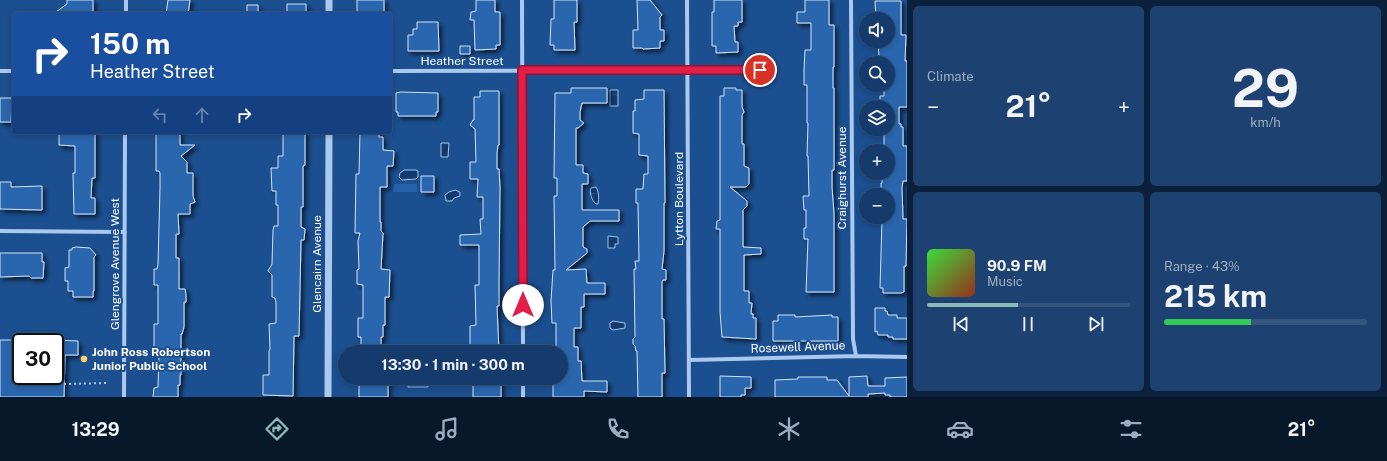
<!DOCTYPE html>
<html lang="en">
<head>
<meta charset="utf-8">
<style>
  body { margin:0; font-family:"Public Sans",sans-serif; background:#1d4271; color:#f1f3f6; height:100vh; display:flex; flex-direction:column; font-size:15px; white-space:nowrap }
  * { box-sizing:border-box; margin:0 }
  p { font-size:13px; color:#9dadc1 }
  .icon { flex:none; width:22px; height:22px; fill:none; stroke:currentColor; stroke-width:2; stroke-linecap:round; stroke-linejoin:round }
  .map { position:relative; flex:1; overflow:hidden }
  .panel { display:flex; flex-direction:column; gap:6px; padding:6px; background:#0b203b; width:480px }
  .panel>* { flex:none }
  .banner { position:absolute; left:12px; top:12px; width:380px; height:122px; border-radius:4px; box-shadow:0 2px 6px #0003,0 0 0 1px #33557e; background:#1a4fa0; color:#fff; overflow:hidden }
  .controls { position:absolute; left:859px; top:12px; display:grid; gap:8px }
  .controls a { display:grid; place-items:center; width:36px; height:36px; border-radius:50%; background:#143b6b; box-shadow:0 2px 6px #0003,0 0 0 1px #33557e; font-size:20px }
  .speed { position:absolute; left:12px; top:333px; display:flex; gap:8px; font-size:20px; font-weight:700; text-align:center }
  .speed>* { display:grid; place-content:center; width:52px; height:52px; border-radius:50%; background:#143b6b; box-shadow:0 2px 6px #0003,0 0 0 1px #33557e; line-height:1 }
  .speed .limit { border:2px solid #111; border-radius:6px; background:#fff; color:#111 }
  .pin { position:absolute; display:grid; place-items:center; width:34px; height:34px; color:#fff; margin:-17px; border:2px solid #fff; border-radius:50%; box-shadow:0 1px 4px #0007 }
  .me { position:absolute; width:44px; margin:-22px; rotate:0deg; stroke-linejoin:round; filter:drop-shadow(0 0 3px #0008) }
  .turn { display:flex; align-items:center; gap:14px; height:84px; padding:0 12px; font-size:18px }
  .turn .icon { width:52px; height:52px; stroke-width:2.5 }
  .turn b { display:block; font-size:28px; line-height:34px }
  .lanes { display:flex; align-items:center; height:38px; padding:0 12px; background:#0003; justify-content:center; gap:20px; direction:ltr }
  .lanes .off { opacity:.35 }
  .big { font-size:30px; font-weight:700; line-height:1.1 }
  .panel .widget { flex:1; display:flex; flex-direction:column; justify-content:center; gap:6px; min-width:0; padding:0 14px; border-radius:6px; background:#1d4271 }
  .panel .dial { align-items:center; gap:0 }
  .dial b { font-size:52px; line-height:1 }
  .song { display:flex; align-items:center; gap:12px }
  .cover { width:48px; height:48px; border-radius:6px; background:linear-gradient(135deg,hsl(120 70% 55%),hsl(10 70% 35%)) }
  .played { height:4px; border-radius:2px; background:linear-gradient(90deg,#8bbbb9 45%,#33557e 45%) }
  .keys { display:flex; justify-content:space-around; direction:ltr }
  .heat { display:flex; justify-content:space-between; align-items:center; font-size:22px; direction:ltr }
  .charge { height:6px; border-radius:3px; background:linear-gradient(90deg,#34c759 43%,#33557e 0) }
  .panel .tiles { flex:1; display:grid; gap:6px; grid-template-columns:repeat(2,1fr) }
  .trip { position:absolute; left:338px; top:345px; width:230px; height:40px; border-radius:20px; background:#143b6b; box-shadow:0 2px 6px #0003,0 0 0 1px #33557e; font-weight:700; line-height:40px; text-align:center }
  .tabs { display:flex; height:64px; justify-content:space-around; align-items:center; background:#08182b; color:#9dadc1 }
  .tabs .icon { width:28px; height:28px }
  .tabs .current { color:#8bbbb9 }
  .tabs b { font-size:18px; color:#f1f3f6 }
  main { display:flex; flex:1; min-height:0 }
  .map>svg:first-child { display:block }
</style>
</head>
<body>
<main>
<div class="map">
<svg width="907" height="397" viewBox="0 0 907 397">
  <defs>
    <pattern id="water-ripples" width="26" height="14" patternUnits="userSpaceOnUse"><rect width="26" height="14" fill="#123a6d"/><path d="M2 4q2-2 4 0t4 0M15 11q2-2 4 0t4 0" fill="none" stroke="#365883"/></pattern>
    <filter id="shadow"><feDropShadow dx="3" dy="3" stdDeviation="2" flood-color="#0009"/></filter>
  </defs>
  <rect width="100%" height="100%" fill="#1b4f8f"/>
  <!-- grass -->
  <path fill="#2461a8" d="M394,184H417V192H393Z"/>
  <!-- water -->
  <path fill="url(#water-ripples)" stroke="#9cc4f0" d="M610,90H618V106H610Z
    M441,143H449L448,157H441Z
    M404,170H416L418,171V177L416,179L402,180L399,177L400,173Z
    M596,187C599,192 599,198 598,204H596C592,201 589,192 591,188Z
    M455,190L460,192V196L454,198L452,201H446L445,195L449,192Z
    M608,236L618,237V244H615V248H608Z
    M613,321L625,323V328L613,330L610,328V323Z
    M408,378H428V387H408Z"/>
  <!-- building -->
  <path fill="#2a66ad" stroke="#cfe3fa" filter="url(#shadow)" d="M67,0H93V14H53L67,4Z
    M168,0H190L188,14H166Z
    M357,0H384V14H357Z
    M476,0H495V12H500V45H496V49L475,50L474,20H470L471,12L476,11Z
    M554,0H577V22H574L575,50H554V45H550L551,19H554Z
    M637,0H650L662,15L660,17V30H664V41H660V48L643,49L642,48H633V30H638Z
    M714,0H742V22H738V26H734L735,42H738V52L716,53V46H712V12H714Z
    M805,0H829V25H834V67H833V88H834V170H832V187L834,213V292H806L808,239H804V228H806V210H804L803,196H809L808,156H807L808,123H807V85H804V70L805,50H811V23H797V12H805Z
    M875,1H901V35H906L905,61H907V107H899V124H901V127H903V146H907V181H903L902,188L903,219H907L906,266H904V292L901,293H883V288H880L882,220V217H888V195H881V183H882V173H888V151H884V129H888V107H880V96H884V85H888V63H882V58H879L878,41H888V19H876Z
    M287,4H306V14H287Z
    M247,5H258V14H247Z
    M417,22H438L439,51H408V35H413V29H417Z
    M460,46H470V54H460Z
    M571,88H607V103H582L580,112V120L584,123L578,128H576V165H583V173L588,174V184H582V210H619V221H590L583,227V247L587,249V253L566,270L586,269L587,283H605V294H584V307H581V328H574V347H578V361H581L582,381H607V392L584,391V397H553V378H561V352H556V323H552L551,301L553,270H555L554,196H557V178H554L555,93H571Z
    M724,88H736V90H742V107L744,112L742,115V144H744V166L749,168V184L746,187H730L747,201V206L743,210V247L761,248V254L744,255V291H749V303H752L751,314H753V318H756V339L722,337L720,312V229H716L717,221L720,220V96H724Z
    M644,90H664L665,203H664V251L662,269L666,270V280H663L662,282V319H664L665,373H662V397H638L637,351H636L635,346L633,344V339L635,337L634,269H636L635,261H639L638,203H636V189H643L644,174H648V156L639,155V134L633,133V111H635V100L644,99Z
    M480,91H499V145H498L497,153V169H499L500,187L499,282V306H497L499,352H478V346H470V326L476,325L475,285H479V245H460V235L481,234L480,219H483V197H477L478,179H470V162H476L475,129L470,125L473,120H474V97H480Z
    M401,92L438,93V112H436V116H398V112H396V93Z
    M0,98H12L11,122H0Z
    M64,132H95V178H92L91,198H95V214H74L73,173H75V146L59,145V134H64Z
    M156,132H180V145H195L181,156L187,162V173H193V196L195,202L190,204V214H178L179,234H176V258H179V289H185L186,295V302H184V327L182,334H181V375H180V385H178V397H153L154,388L158,387L159,354H157V348H154V324H158V285H154V269H157L158,264L160,188V173L159,171H156Z
    M283,132H305V165L303,166V207H301V227L305,229L304,240H301L299,336H294L293,396L263,395V375H269V351L270,349L269,324L276,323V303L275,298L272,297V275L268,271L272,264L273,230L274,226H278V205H276V191H272L271,168H278V156H283Z
    M360,132H379V137H383V150L394,151L393,166H387V187H380V222H381V231L383,233L381,269L390,270L389,297H385V325H383V337H381V352H361V337H358V318H363V285L357,284V270L359,269L358,241L360,233H355L356,174H359Z
    M421,176H434V192H421Z
    M0,182H11V187L42,186V210L0,209Z
    M76,247L90,248L96,255L94,257V291H93V297H73V291H68V281H65V268L69,267V250H72V248Z
    M0,253H42V262H44L43,278H31L29,276L0,277Z
    M875,308H885V311H887L888,315H897V318H907V339H893V337H888V335H878L877,331L875,332Z
    M778,315H795V317L832,315V317H838V341H773V321H778Z
    M0,340H21V376H55V340L78,341V355H65L64,397H0Z
    M720,376L751,377V388H745V395H741V397H720Z
    M867,376L868,386H885V378L907,377V397H890V395H885V393L868,394V397H775V380L798,379V377H827V380H837L849,396V377Z
    M359,378H388V397H359Z
    M477,378H501V397H473V382H477Z"/>
  <g fill="none" stroke-linecap="round" stroke-linejoin="round">
    <!-- path -->
    <path stroke="#a9c9ee" stroke-width="2" stroke-dasharray="2 3" stroke-linecap="butt" d="M64,384L109,383"/>
    <!-- minor -->
    <path stroke="#a9c9ee" stroke-width="4" d="M522,0L523,352
      M687,0L689,397
      M851,0L853,339L856,356
      M126,14V0
      M0,71H14
      M390,71L775,70
      M0,231L125,232
      M689,360L856,356L907,357
      M523,378V397
      M124,397L125,132"/>
    <!-- tertiary -->
    <path stroke="#a9c9ee" stroke-width="7" d="M329,14V0
      M328,397L329,132"/>
  </g>
  <g fill="none" stroke-linecap="round" stroke-linejoin="round">
    <defs>
      <path id="route" d="M523,305L522,70H760"/>
    </defs>
    <!-- route casing -->
    <use href="#route" stroke="#92132f" stroke-width="10"/>
    <!-- route -->
    <use href="#route" stroke="#e11d48" stroke-width="7"/>
  </g>
  <!-- markers -->
  <circle fill="#ffd166" stroke="#1b4f8f" stroke-width="1.5" cx="84" cy="359" r="4"/>
  <g text-anchor="middle" dominant-baseline="central" stroke-width="4" stroke-linejoin="round" paint-order="stroke">
    <!-- street labels -->
    <g font-size="12" fill="#fff" stroke="#1b4f8f">
      <text x="462" y="61">Heather Street</text>
      <text transform="translate(842 178) rotate(-90)">Craighurst Avenue</text>
      <text transform="translate(679 199) rotate(-90)">Lytton Boulevard</text>
      <text transform="translate(115 264) rotate(-90)">Glengrove Avenue West</text>
      <text transform="translate(317 264) rotate(-90)">Glencairn Avenue</text>
      <text transform="translate(798 347) rotate(-2)">Rosewell Avenue</text>
    </g>
    <!-- poi labels -->
    <g font-size="12" font-weight="bold" fill="#fff" stroke="#1b4f8f" text-anchor="start">
      <text x="92" y="352">John Ross Robertson<tspan x="92" dy="14">Junior Public School</tspan></text>
    </g>
  </g>
</svg>
<div class="controls">
<a><svg class="icon" aria-label="sound" viewBox="0 0 24 24"><path d="M4 9h4l5-4v14l-5-4H4zM17 9q2 3 0 6"/></svg></a>
<a><svg class="icon" aria-label="search" viewBox="0 0 24 24"><circle cx="10" cy="10" r="6"/><path d="M15 15l6 6"/></svg></a>
<a><svg class="icon" aria-label="layers" viewBox="0 0 24 24"><path d="M12 4l9 5-9 5-9-5zM3 14l9 5 9-5"/></svg></a>
<a>+</a>
<a>−</a>
</div>
<div class="speed"><div class="limit">30</div></div>
<div class="pin" style="left:760px;top:70px;background:#d93025"><svg class="icon" aria-label="arrive" viewBox="0 0 24 24"><path d="M6 21V4h12l-3 4 3 4H6"/></svg></div>
<svg class="me" style="left:523px;top:305px" viewBox="-20 -20 40 40"><circle r="19" fill="#fff"/><path d="M0-13L10 11 0 6-10 11z" fill="#e11d48"/></svg>
<div class="trip">13:30 · 1 min · 300 m</div>
<div class="banner">
<div class="turn"><svg class="icon" aria-label="right" viewBox="0 0 24 24"><path d="M7 20v-9h11M14 6l5 5-5 5"/></svg><div><b>150 m</b>Heather Street</div></div>
<div class="lanes"><svg class="icon off" aria-label="left" viewBox="0 0 24 24"><path d="M17 20v-9H6M10 6l-5 5 5 5"/></svg><svg class="icon off" aria-label="ahead" viewBox="0 0 24 24"><path d="M12 20V5M6 11l6-6 6 6"/></svg><svg class="icon" aria-label="right" viewBox="0 0 24 24"><path d="M7 20v-9h11M14 6l5 5-5 5"/></svg></div>
</div>
</div>
<section class="panel">
<div class="tiles">
<div class="widget"><p>Climate</p>
<div class="heat"><a>−</a><b class="big">21°</b><a>+</a></div>
</div>
<div class="widget dial"><b>29</b><p>km/h</p></div>
<div class="widget">
<div class="song"><i class="cover"></i><div><b>90.9 FM</b><p>Music</p></div></div>
<div class="played"></div>
<div class="keys"><svg class="icon" aria-label="previous" viewBox="0 0 24 24"><path d="M18 5L8 12l10 7zM5 5v14"/></svg><svg class="icon" aria-label="pause" viewBox="0 0 24 24"><path d="M8 5v14M16 5v14"/></svg><svg class="icon" aria-label="next" viewBox="0 0 24 24"><path d="M6 5l10 7-10 7zM19 5v14"/></svg></div>
</div>
<div class="widget"><p>Range · 43%</p><b class="big">215 km</b><div class="charge"></div></div>
</div>
</section>
</main>
<nav class="tabs">
<b>13:29</b>
<svg class="icon current" aria-label="directions" viewBox="0 0 24 24"><path d="M12 3l9 9-9 9-9-9zM9 14v-3h6M13 9l2 2-2 2"/></svg>
<svg class="icon" aria-label="music" viewBox="0 0 24 24"><path d="M9 18V5l10-2v13"/><circle cx="6" cy="18" r="3"/><circle cx="16" cy="16" r="3"/></svg>
<svg class="icon" aria-label="phone" viewBox="0 0 24 24"><path d="M5 4h4l2 5-3 2q2 4 5 5l2-3 5 2v4C11 20 4 13 5 4z"/></svg>
<svg class="icon" aria-label="climate" viewBox="0 0 24 24"><path d="M12 3v18M4 7l16 10M4 17L20 7"/></svg>
<svg class="icon" aria-label="car" viewBox="0 0 24 24"><path d="M5 17H2v-5l4-1 3-4h7l3 4 3 1v5h-3M9 17h6M6 11h13"/><circle cx="7" cy="17" r="2"/><circle cx="17" cy="17" r="2"/></svg>
<svg class="icon" aria-label="filters" viewBox="0 0 24 24"><path d="M4 7h16M4 17h16"/><circle cx="9" cy="7" r="2"/><circle cx="15" cy="17" r="2"/></svg>
<b>21°</b>
</nav>
</body>
</html>
